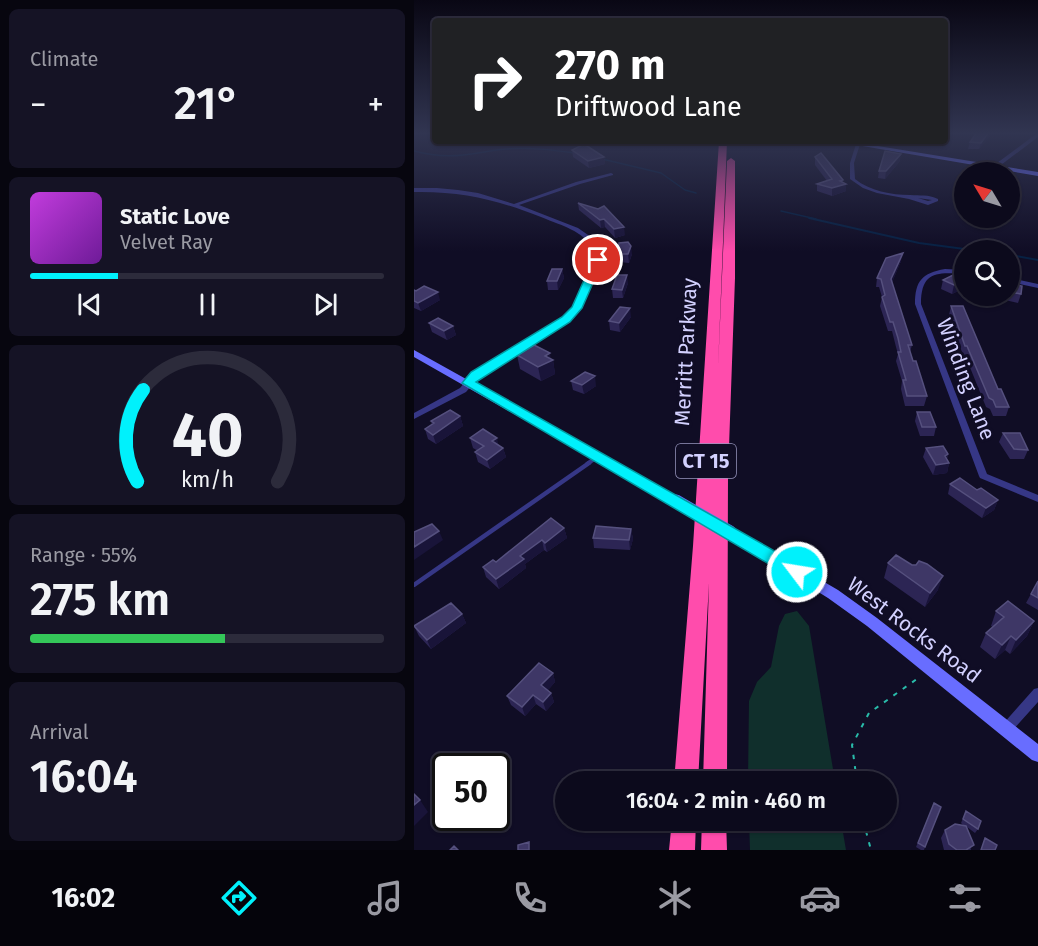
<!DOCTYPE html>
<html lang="en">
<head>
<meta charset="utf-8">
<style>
  body { margin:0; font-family:"Fira Sans",sans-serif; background:#151325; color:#f1f3f6; height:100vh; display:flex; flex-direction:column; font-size:22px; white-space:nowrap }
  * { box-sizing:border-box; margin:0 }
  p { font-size:20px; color:#9a9aa3 }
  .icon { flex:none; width:33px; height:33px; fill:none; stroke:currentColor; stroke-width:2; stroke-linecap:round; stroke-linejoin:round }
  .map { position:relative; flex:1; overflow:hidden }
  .sheet { display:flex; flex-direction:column; gap:9px; padding:9px; background:#07060f; width:414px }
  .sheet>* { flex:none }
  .top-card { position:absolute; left:18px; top:18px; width:516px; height:126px; border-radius:6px; box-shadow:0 2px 4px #0004,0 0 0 2px #2c2b3b; background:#202124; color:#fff; overflow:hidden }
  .needle { width:39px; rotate:308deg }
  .controls { position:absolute; left:540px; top:162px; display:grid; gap:12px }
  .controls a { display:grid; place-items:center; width:66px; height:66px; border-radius:50%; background:#0c0a1c; box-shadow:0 2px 4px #0004,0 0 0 2px #2c2b3b; font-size:30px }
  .speed { position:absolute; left:18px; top:753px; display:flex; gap:12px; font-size:30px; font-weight:700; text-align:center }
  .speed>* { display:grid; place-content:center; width:78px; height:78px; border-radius:50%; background:#0c0a1c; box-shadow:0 2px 4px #0004,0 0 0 2px #2c2b3b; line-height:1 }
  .speed .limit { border:3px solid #111; border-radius:9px; background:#fff; color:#111 }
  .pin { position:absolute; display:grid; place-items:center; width:51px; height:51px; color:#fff; margin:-26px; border:3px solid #fff; border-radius:50%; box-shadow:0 2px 6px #0007 }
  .me { position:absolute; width:66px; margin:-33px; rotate:301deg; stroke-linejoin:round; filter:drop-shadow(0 0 4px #0008) }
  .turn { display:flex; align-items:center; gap:21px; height:126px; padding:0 24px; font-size:27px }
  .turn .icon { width:78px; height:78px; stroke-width:2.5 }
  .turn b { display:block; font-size:42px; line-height:51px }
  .big { font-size:45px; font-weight:600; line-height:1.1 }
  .sheet .widget { flex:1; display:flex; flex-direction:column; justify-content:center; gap:9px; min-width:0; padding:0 21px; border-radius:9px; background:#151325 }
  .sheet .dial { align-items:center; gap:0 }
  .dial svg { height:156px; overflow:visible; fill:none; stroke:#2c2b3b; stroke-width:7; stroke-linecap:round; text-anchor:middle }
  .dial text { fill:#f1f3f6; stroke:none }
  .song { display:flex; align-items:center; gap:18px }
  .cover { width:72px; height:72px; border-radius:9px; background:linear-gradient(135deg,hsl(290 70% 55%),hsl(280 70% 35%)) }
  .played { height:6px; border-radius:3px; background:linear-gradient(90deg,#00f1fc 25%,#2c2b3b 25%) }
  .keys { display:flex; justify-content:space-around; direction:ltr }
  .heat { display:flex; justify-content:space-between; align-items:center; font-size:33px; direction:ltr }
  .charge { height:9px; border-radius:4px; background:linear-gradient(90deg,#34c759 55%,#2c2b3b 0) }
  .trip { position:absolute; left:141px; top:771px; width:342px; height:60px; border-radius:30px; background:#0c0a1c; box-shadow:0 2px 4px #0004,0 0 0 2px #2c2b3b; font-weight:600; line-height:60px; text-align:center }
  .dock { display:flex; height:96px; justify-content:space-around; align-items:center; background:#05040b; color:#9a9aa3 }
  .dock .icon { width:42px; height:42px }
  .dock .active { color:#00f1fc }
  .dock b { font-size:27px; color:#f1f3f6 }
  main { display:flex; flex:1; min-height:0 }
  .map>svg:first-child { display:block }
</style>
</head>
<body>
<main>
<section class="sheet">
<div class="widget"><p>Climate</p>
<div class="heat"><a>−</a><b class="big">21°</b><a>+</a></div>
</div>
<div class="widget">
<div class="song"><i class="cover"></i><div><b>Static Love</b><p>Velvet Ray</p></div></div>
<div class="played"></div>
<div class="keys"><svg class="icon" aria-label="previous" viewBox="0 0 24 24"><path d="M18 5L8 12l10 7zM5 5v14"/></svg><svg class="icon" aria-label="pause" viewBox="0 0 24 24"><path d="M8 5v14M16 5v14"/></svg><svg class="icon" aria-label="next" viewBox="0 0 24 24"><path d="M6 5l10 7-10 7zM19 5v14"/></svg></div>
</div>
<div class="widget dial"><svg viewBox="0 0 100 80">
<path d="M14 69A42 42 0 1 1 86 69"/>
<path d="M14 69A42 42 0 0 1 17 22" stroke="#00f1fc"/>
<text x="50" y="56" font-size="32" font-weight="700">40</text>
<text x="50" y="72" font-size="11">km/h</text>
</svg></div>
<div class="widget"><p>Range · 55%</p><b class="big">275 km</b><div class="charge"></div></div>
<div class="widget"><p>Arrival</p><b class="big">16:04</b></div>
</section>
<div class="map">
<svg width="624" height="850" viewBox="0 0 624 850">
  <rect width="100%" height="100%" fill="#100d25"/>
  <!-- green -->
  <path fill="#102f2c" d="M383,611L395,626L421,781H334L335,701L343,682L357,667L365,626L371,614Z
    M335,821H427L432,850H336Z"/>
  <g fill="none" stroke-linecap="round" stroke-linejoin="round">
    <!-- stream-far1 -->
    <path stroke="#072144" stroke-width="1.5" d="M0,151C38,161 55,153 92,149C115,147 138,150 161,153
      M188,159L247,173L271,190L282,193
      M367,211L402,219"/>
    <!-- stream -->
    <path stroke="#072144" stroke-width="2" d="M395,218L505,243L558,250
      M596,255L624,260"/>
    <!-- path -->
    <path stroke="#29bbaa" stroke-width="2" stroke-dasharray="4.5 7" stroke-linecap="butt" d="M443,782L438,745L455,713L507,676
      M449,820L457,850"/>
    <!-- lane-far1 -->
    <path stroke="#363786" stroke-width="4" d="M173,464L183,457"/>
    <!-- lane -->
    <path stroke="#363786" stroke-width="4.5" d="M0,585L175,463"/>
    <!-- street -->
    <path fill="#363786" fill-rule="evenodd" d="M622,134H624V137L583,168H579V166Z
      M106,141H111L110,142L117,141L118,143L116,144L103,145V144Z
      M443,141H447L440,163L441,179C456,191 477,195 496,195C506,196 514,194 524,199V201L514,205L495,199L463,193L449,188L436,179V163ZM504,198L518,200L514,201Z
      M197,173L199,174V175L166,184L105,205L164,228L177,237L188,250C185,277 173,301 154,320L65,377L52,392L0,419V413L46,388L59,373L150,318L161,304L171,287L179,268L182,250C165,229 151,227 127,217C83,200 48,191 0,192V188H23L44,190L64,193L100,204L162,182Z
      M531,269L550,270V274C523,272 507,271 507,304L573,474L624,495V502L566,478L565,476L501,304C501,281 508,273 531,269Z
      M596,278L624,284V288L596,282Z
      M624,688V702L597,732L593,734L589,732L587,728L589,724L620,689Z"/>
    <!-- secondary -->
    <path fill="#686dff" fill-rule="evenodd" d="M419,141H433L624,172V176Z
      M0,350L266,498L268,501L266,504H258L0,357Z
      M316,527L424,590L463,618L624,744V762L618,760L453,626L414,598L312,535L310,532L312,529Z"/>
    <!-- highway -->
    <path fill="#ff4cac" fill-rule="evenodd" d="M305,141H313L304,369L313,161L317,158L321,161V278L314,475L313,782H289L295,583L284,782H260L279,546Z
      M258,820H282L281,850H255Z
      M288,820H312L313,850H287Z"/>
    <!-- secondary-bridge -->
    <path stroke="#686dff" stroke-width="13" d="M262,501L316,532"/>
  </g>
  <!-- wall -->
  <path fill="#2c2554" d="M576,136L565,149H554L556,142Z
    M158,150L190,157L191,164L175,168L159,157Z
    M401,157L429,180V182L432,191L418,196L403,191V184L413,181L401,165Z
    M486,161L471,179L464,178L465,171Z
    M164,203L184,209L211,235L201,238L191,227L187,228L165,210Z
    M204,254H218L215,263L205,262Z
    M487,261L478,282L498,345L496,352L513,396L510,406H491L487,389L488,381L482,361L484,354L482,347L478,331H474L466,306L468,297L465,287H462L463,278Z
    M148,269L150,278L144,290H134L133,281Z
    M529,280L548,289L538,294L527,289Z
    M214,283L209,298H199L198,289Z
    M596,284L607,294L604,303L578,297V296H596Z
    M0,290L26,300L7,311L0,308Z
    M537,306L595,407L592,416H579L576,409L572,407L551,355H549L535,315Z
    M217,317L206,332L196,330L195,321Z
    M15,323L39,326L42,335L33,340L18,332Z
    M103,355L137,359L139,360L141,374L127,381L106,369Z
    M157,381L182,386L170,394L159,390Z
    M503,412L522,427L520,436H506L501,421Z
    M46,416L49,426L22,444L14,439L11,429L18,425L17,421Z
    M589,433L614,450L610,459H596L585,442Z
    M56,438L85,445L89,448L92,457L76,469L64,462L61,452L64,451L59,448Z
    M512,448L534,454L533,459L535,463L533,473L519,475L509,457Z
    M536,484L563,490L584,500L580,510L568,518L534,494Z
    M150,528L153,538L133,552L130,550L111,564L112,568L85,589L72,577L69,567L82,562Z
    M217,529L219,539L216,550L180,548L179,538Z
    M474,563L524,590L511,607L470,578Z
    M624,581V610L612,603Z
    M582,611L620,621L613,636L596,654L591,650L581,659L566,647L572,633L579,627L577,626Z
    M48,614L52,623L17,649L5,636L0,626Z
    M139,673L141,682L134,690L137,693L140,702L132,711L122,704L111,716L97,705L93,696Z
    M520,803L511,847L510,850H507L502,847Z
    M552,811L564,829L561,833L553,827L557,850H530L527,838L531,830L550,826L547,823Z"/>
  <!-- shaded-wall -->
  <path fill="#191439" d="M574,132H577L576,136L565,149L567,143Z
    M487,154L486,161L471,179L472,171Z
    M190,157L191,164L175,168L174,161Z
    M429,180L428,185L432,184V191L418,196V188L426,181Z
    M190,219L191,227L187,228L186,220Z
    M210,227L211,235L201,238L200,229Z
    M217,246L218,254L215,263L214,254Z
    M489,253L487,261L476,288L477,279Z
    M148,269L150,278L144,290L143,281Z
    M213,275L214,283L209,298L208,290Z
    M550,280L548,289L538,294L540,285Z
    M24,292L26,300L7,311L4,303Z
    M216,308L217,317L206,332L205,323Z
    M39,326L42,335L33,340L30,331Z
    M136,353L137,361L139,360L141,374L127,381L124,367L131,356Z
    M181,376L182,386L170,394L168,385Z
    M46,416L49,426L22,444L19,435Z
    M83,438L85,447L78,441Z
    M89,448L92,457L76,469L73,460Z
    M534,454L531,463H535L533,473L519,475L522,465L531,456Z
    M584,500L580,510L568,518L572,508Z
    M150,528L153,538L133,552L131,543Z
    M217,529L219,539L216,550L215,540Z
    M25,531L29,540L0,560V547Z
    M128,540L130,550L111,564L112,568L85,589L82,579L106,556Z
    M529,576L524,590L511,607L516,593Z
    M48,614L52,623L17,649L13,640Z
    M620,621L613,636L596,654L602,640Z
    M597,636L591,650L581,659L588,645Z
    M139,673L141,682L130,695L127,685Z
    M137,693L140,702L132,711L129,702Z
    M119,695L122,704L111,716L108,707Z
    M6,800L14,812L0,826V805Z"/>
  <!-- building -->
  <path fill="#3e3766" stroke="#55507e" stroke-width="1.5" d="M563,132H575L567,143L556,142Z
    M170,144L190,157L174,161L158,150Z
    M471,151L487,154L472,171H465Z
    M407,153L429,180L426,181L432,184L418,188L403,184L418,179L401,157Z
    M164,203L184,209L190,206L210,227L200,229L190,219L186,220Z
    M214,242L217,246L214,254H204L205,243Z
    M489,253L477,279L498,345H494L499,361H502L513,396H493L489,380H492L484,352H487L484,338L479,322H476L468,297L471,295L467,279L463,278L472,258Z
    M138,269H148L143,281H133Z
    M203,275H213L208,290L198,289Z
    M539,275L550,280L540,285L529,280Z
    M596,284L608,286L607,294L596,292Z
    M10,286L24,292L4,303L0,301V290L2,291Z
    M537,306H549L584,389H587L595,407H582L579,400L575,398L553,346H551Z
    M206,307L216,308L205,323L195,321Z
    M24,318L39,326L30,331L15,323Z
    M120,345L136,353L131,356L139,360L124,367L103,355Z
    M171,372L181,376L168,385L157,381Z
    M36,410L46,416L19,435L11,429L20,423L17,421Z
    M503,412H516L522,427H508Z
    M69,429L83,438L78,441L89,448L73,460L61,452L70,446L56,438Z
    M589,433H606L614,450L600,449Z
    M529,446L534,454L531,456L535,463L522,465L512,448Z
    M546,478L563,490L567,488L584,500L572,508L536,484Z
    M137,518L150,528L131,543L128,540L106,556L110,559L82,579L69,567L79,560L82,562Z
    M18,524L25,531L0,547V532Z
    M182,526L217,529L215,540L179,538Z
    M482,555L498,565H502L505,561L513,564L529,576L516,593L474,563Z
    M624,581V598L617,594Z
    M594,601L620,621L602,640L597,636L588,645L572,633L590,617L582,611Z
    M37,603L48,614L13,640L0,626Z
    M125,663L139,673L127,685L137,693L129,702L119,695L108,707L93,696Z
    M0,794L6,800L0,805Z
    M520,803L527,807L511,847L504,843Z
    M552,811L567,821L564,829L549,819Z
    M541,824L552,826L560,845L552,850H543L535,844L531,830Z
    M571,838L583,845L581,850H567Z
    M115,842V850H104V845Z
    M40,846L44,850H36Z"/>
  <!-- sky -->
  <linearGradient id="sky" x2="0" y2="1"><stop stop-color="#090714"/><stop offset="0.53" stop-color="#313551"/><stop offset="1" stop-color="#313551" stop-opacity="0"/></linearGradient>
  <rect width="624" height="251" fill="url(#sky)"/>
  <!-- route -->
  <path fill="#00f1fc" stroke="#009da4" stroke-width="1.5" d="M184,257L189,260L168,308L156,322L62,382L389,567L392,572L389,577L383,579L377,577L48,383L57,372L148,317L158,307L179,260Z"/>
  <g text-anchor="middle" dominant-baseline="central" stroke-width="6" stroke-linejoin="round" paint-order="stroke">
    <!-- shield labels -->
    <rect fill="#100d25" stroke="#9896be" stroke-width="1.5" x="262" y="444" width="60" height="34" rx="4.5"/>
    <g font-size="20" font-weight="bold" fill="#d3d1ff">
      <text x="292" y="461">CT 15</text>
    </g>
    <!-- street labels -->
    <g font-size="21" fill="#d3d1ff" stroke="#100d25">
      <text transform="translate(272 352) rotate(-87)">Merritt Parkway</text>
      <text transform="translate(552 379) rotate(69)">Winding Lane</text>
      <text transform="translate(500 630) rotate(37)">West Rocks Road</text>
    </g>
  </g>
</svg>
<div class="controls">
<a><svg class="needle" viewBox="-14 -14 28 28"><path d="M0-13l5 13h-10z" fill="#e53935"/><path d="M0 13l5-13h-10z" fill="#9a9aa3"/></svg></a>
<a><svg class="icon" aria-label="search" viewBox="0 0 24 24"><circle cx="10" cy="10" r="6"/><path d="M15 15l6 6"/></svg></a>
</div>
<div class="speed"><div class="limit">50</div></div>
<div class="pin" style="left:184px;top:260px;background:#d93025"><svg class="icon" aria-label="arrive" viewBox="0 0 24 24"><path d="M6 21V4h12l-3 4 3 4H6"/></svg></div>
<svg class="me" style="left:383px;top:572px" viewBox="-20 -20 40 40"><circle r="17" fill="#00f1fc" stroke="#fff" stroke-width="3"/><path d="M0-11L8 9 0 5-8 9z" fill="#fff"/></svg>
<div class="trip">16:04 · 2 min · 460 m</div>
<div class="top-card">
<div class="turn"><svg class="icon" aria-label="right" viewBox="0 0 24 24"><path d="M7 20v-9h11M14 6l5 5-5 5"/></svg><div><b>270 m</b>Driftwood Lane</div></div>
</div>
</div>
</main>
<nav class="dock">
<b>16:02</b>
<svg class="icon active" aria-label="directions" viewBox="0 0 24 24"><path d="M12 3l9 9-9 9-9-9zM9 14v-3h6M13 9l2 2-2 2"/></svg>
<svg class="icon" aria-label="music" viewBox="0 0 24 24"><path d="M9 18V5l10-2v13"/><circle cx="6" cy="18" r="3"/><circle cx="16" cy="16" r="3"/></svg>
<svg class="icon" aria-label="phone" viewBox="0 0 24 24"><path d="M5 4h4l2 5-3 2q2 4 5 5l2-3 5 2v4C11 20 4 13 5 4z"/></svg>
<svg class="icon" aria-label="climate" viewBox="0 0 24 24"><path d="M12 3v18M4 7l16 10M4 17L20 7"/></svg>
<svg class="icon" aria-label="car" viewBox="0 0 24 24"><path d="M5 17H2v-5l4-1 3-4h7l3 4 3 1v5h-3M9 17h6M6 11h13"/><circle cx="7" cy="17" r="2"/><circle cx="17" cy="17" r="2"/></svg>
<svg class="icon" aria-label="filters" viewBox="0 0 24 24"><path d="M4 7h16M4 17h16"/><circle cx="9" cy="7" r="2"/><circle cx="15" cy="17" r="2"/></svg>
</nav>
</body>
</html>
